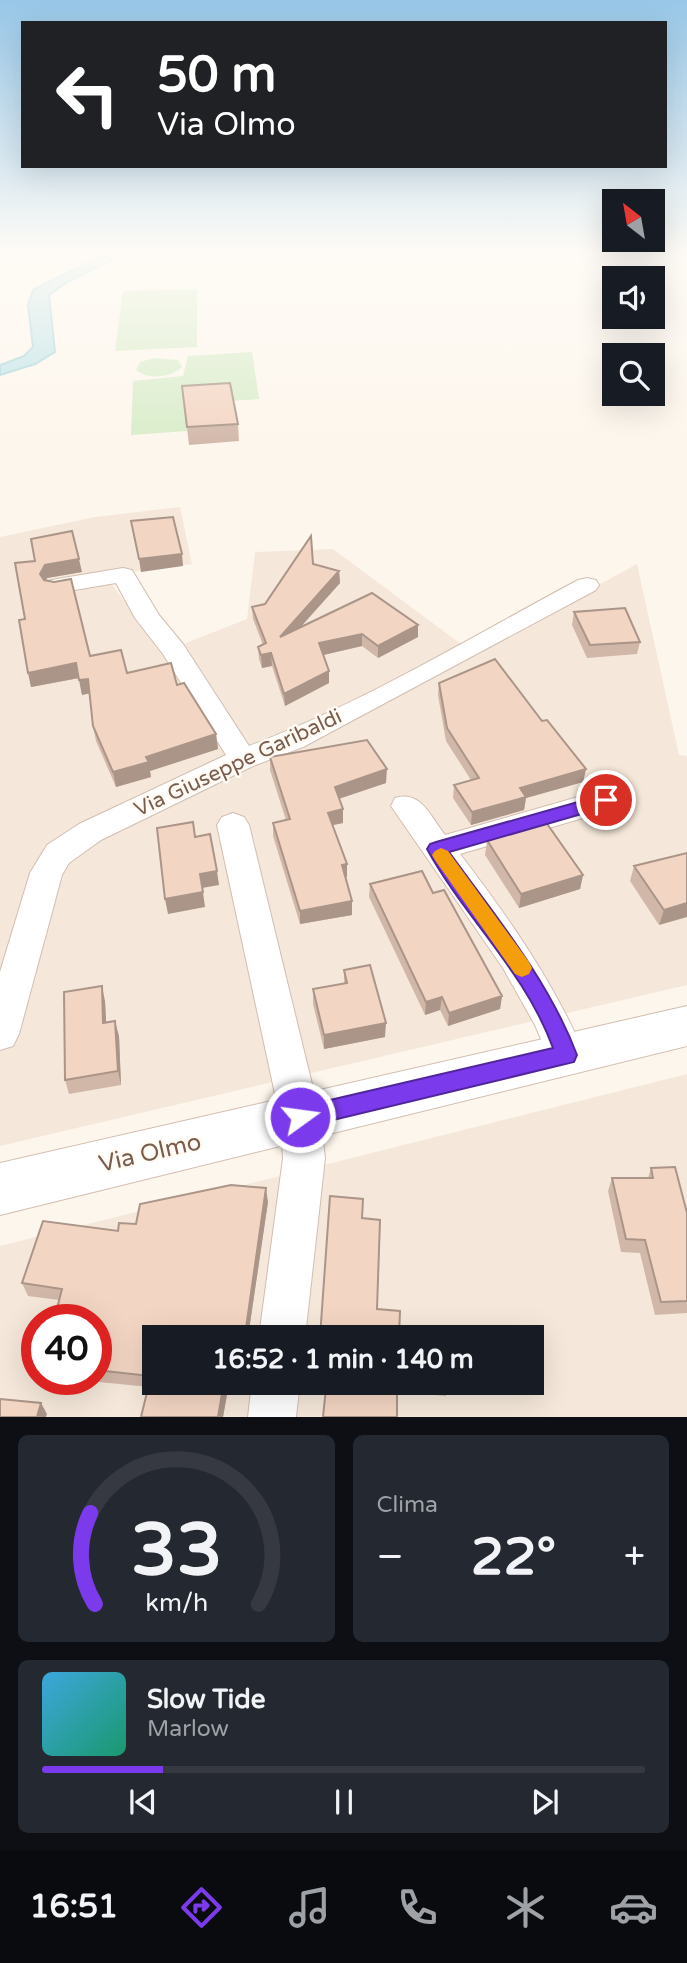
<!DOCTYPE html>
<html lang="it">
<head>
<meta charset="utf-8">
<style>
  body { margin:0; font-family:"Varela Round",sans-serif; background:#242831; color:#f1f3f6; height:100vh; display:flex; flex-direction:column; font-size:26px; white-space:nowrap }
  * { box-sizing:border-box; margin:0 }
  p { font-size:23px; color:#9ea1a6 }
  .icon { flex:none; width:38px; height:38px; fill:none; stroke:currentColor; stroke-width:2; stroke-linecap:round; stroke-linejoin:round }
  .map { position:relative; height:1417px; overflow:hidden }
  .side { display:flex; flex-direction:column; gap:18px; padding:18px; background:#0d0f14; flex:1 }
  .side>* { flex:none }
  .banner { position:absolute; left:21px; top:21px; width:646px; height:147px; border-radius:0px; box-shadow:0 7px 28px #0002; background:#202124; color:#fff; overflow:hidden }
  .needle { width:46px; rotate:329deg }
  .controls { position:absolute; left:602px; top:189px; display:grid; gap:14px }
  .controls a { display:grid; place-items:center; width:63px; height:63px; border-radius:0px; background:#171b24; box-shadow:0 7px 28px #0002; font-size:35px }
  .speed { position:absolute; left:21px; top:1304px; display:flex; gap:14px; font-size:35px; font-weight:700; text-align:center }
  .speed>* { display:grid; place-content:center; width:91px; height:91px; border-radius:50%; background:#171b24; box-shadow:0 7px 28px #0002; line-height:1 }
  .speed .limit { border:10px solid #d22; background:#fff; color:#111 }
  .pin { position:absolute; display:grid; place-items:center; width:60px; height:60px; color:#fff; margin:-30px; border:4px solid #fff; border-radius:50%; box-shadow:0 2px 7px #0007 }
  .me { position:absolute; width:77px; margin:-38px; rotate:76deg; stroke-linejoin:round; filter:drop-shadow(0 0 5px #0008) }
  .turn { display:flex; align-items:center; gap:24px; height:147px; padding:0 21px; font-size:32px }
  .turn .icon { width:91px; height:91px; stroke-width:2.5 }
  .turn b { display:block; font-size:49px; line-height:60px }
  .big { font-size:52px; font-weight:800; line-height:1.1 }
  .side .card { flex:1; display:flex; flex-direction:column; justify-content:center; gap:10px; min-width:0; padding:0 24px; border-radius:10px; background:#242831 }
  .side .dial { align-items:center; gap:0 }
  .dial svg { height:182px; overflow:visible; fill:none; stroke:#363941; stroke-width:7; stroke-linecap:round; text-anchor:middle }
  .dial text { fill:#f1f3f6; stroke:none }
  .song { display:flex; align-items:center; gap:21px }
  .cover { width:84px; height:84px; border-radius:10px; background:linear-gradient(135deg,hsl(200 70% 55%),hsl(160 70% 35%)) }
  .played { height:7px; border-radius:4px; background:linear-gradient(90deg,#7c3aed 20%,#363941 20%) }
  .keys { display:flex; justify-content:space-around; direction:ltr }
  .heat { display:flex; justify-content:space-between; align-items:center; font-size:38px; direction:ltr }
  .side .tiles { flex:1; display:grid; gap:18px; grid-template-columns:1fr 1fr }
  .card:last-child { grid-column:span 2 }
  .trip { position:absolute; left:142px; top:1325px; width:402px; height:70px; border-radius:0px; background:#171b24; box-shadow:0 7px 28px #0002; font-weight:800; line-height:70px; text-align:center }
  .menu { display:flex; height:112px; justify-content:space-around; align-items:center; background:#090b0e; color:#9ea1a6 }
  .menu .icon { width:49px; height:49px }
  .menu .selected { color:#7c3aed }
  .menu b { font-size:32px; color:#f1f3f6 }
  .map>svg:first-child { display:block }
</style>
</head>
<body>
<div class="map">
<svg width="687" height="1417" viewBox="0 0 687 1417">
  <rect width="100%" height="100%" fill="#fdf6ec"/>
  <!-- residential -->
  <path fill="#f5e8da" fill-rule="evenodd" d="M180,507L192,564L109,575L110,582L163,652L247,619L255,552L333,549L473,653L637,564L679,755L687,756V985L0,1146V537L95,517Z
    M687,1074V1417H0V1246ZM37,1320H96V1379H37ZM154,1337H532V1382H154Z"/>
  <!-- green -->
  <path fill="#d8ecc9" d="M197,289V347L115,351L123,291Z
    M252,352L259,399L185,404L187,431L131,435L133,381L183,376L188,356Z
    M154,358L178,360L182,367C170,378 149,380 136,370L140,362Z"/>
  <!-- water -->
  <path fill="#bfe3e8" stroke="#a5d3da" stroke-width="2" d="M111,251H130L67,282L49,295L55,352L35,364L0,375V365L24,356L33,347L28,305L33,290Z"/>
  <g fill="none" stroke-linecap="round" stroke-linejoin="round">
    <defs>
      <path id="minor" d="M123,568L132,570L159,615L183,644L249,746C364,703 471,637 578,580L587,578L596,580L599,585L596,590L303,747L253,766L101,840L69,863L62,875L19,1034L13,1046L0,1050V972L30,873L47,845L79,824L226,755L163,654L135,618L116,583L57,593L48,591L45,586L48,581L57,579Z
        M606,789L617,792L621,800L617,808L460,854C509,918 553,981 585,1055L579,1067L566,1072L553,1067L535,1025L503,968L391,806L395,798C421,790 430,816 445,835Z
        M233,813L244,817L249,825L320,1117L325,1158L305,1337H259L283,1158L280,1117L217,825L222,817Z
        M252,1382H300L296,1417H248Z"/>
      <path id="tertiary" d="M687,1006V1046L0,1215V1163Z"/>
    </defs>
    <!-- minor casing -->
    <use href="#minor" stroke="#d1beb0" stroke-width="2"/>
    <!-- tertiary casing -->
    <use href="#tertiary" stroke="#d1beb0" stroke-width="2"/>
    <!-- minor -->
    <use href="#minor" fill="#fff" fill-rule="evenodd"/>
    <!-- tertiary -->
    <use href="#tertiary" fill="#fff" fill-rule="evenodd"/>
  </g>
  <!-- wall -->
  <path fill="#d1b7a8" d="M182,386L238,424L239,441L189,445Z
    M15,563L82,572L47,578L46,580L90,656L127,673L177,685L216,734L218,749L150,771L151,777L116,787L96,741L93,726L89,693L82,695L79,678L31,687L25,619Z
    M313,564L339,571L340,583L300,627L418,637L378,658L362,646L323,655L329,671V683L285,706L272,666L262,668L259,659L258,647L263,645L253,619L252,607L265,604Z
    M574,612L640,642L637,654L587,658L572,625Z
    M439,683L542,721L586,769L583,782L526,798L524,810L471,825L453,798L454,785L471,780L446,741L438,695Z
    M270,757L386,783L339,799L343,823L333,825L352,901V915L300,924L273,836V823L286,820L270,770Z
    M488,834L583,875L580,889L519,908L485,855Z
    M687,853L659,925L630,881L634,866Z
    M370,884L433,893L502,996L500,1009L448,1026L440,1010L425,1015L369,897Z
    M344,970L385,1037L324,1049L313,1004V989L344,983Z
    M105,1001L106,1023L119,1036L121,1085L69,1094L65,1080Z
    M651,1168L687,1213V1313L655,1315L640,1253L621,1252L608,1191L612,1178H648Z
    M268,1202L248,1337H154V1382H226L228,1389L223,1417H141L149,1387L99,1382L84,1379H96V1320L59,1300L28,1296L22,1283L118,1231L136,1224Z
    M380,1382L447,1390L446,1396L380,1390Z"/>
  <!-- shaded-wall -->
  <path fill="#aa9588" d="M182,554L183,566L141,572L139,559Z
    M79,559L82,572L47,578L43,587L40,574L45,565Z
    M339,571L340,583L281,649L280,637Z
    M418,625V637L378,658V646Z
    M362,634V646L319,656V643Z
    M271,653L272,666L262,668L261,655Z
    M76,663L79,678L31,687L28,673Z
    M329,671V683L285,706L284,694Z
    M88,679L91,693L82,695L79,680Z
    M216,734L218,749L150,771L151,777L116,787L113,772L146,757Z
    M387,769L386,783L335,800V787Z
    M586,769L583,782L526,798L524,810L471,825L472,812L520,788Z
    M343,809V823L328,826V813Z
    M347,864V877L342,879V865Z
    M217,871L219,885L202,888L200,874Z
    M583,875L580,889L519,908L521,894Z
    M203,892L205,907L168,914L165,899Z
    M352,901V915L300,924V911Z
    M687,903V917L659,925L664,910Z
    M102,986L105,1001L107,1038L103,1023Z
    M502,996L500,1009L448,1026L449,1013Z
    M442,997L440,1010L425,1015L426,1002Z
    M115,1021L119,1036L121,1085L118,1071Z
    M386,1023L385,1037L324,1049V1035Z
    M266,1188L268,1202L248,1337H245Z
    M224,1382H226L228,1389L223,1417H218Z
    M41,1403L47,1414L46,1417H37Z"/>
  <!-- building -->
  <path fill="#f3d5c3" stroke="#aa9588" stroke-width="2" d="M230,383L238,424L187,427L182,386Z
    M173,517L182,554L139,559L131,521Z
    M72,531L79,559L45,565L40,574L44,580L54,582L71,579L90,656L121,650L127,673L171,663L177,685L184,683L216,734L146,757L149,762L113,772L93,726L88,679L79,680L76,663L28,673L19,620L25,619L15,563L35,561L31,539Z
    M311,536L313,564L339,571L280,637L372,593L418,625L378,646L362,634L319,643L329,671L284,694L271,653L261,655L258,647L266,643L252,607L265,604Z
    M625,608L640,642L590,645L574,612Z
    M495,659L542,721L547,720L586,769L520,788L526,797L472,812L454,785L479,778L447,728L439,683Z
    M367,740L387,769L335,787L343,809L328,813L347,864L342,865L352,901L300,911L273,823L290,819L270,757Z
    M543,818L583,875L521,894L487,840L491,839L488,834Z
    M193,822L195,837L210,834L217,871L200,874L203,892L165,899L157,828Z
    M687,853V903L664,910L634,866Z
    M422,871L433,893L444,890L502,996L449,1013L442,997L426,1002L370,884Z
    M370,965L386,1023L324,1035L313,989L347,983L344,970Z
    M102,986L103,1023L115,1021L118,1071L65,1080L64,992Z
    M675,1167L687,1213V1301L661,1302L645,1240L626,1239L612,1178H653L651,1168Z
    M231,1185L266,1188L245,1335L158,1329L157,1337H154V1382H224L218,1417H141L151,1376L96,1370V1320H54L62,1289L22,1283L43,1221L118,1231L119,1223L136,1224L140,1204Z
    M330,1196L363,1199L362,1218L380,1220L377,1309L400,1311L399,1337H320Z
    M380,1382H447V1390L380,1384Z
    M326,1388L397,1394V1417H323Z
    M0,1399L41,1403L37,1417H0Z"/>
  <!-- sky -->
  <linearGradient id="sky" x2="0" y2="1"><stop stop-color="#97c7e8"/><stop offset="0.56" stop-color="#fefbf6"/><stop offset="1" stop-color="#fefbf6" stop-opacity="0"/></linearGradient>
  <rect width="687" height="449" fill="url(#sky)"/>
  <!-- route -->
  <path fill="#7c3aed" stroke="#51269a" stroke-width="2" d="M606,794L613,796L615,800L613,805L449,852C496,917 548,979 577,1055L574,1062L300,1128L292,1125L289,1117L292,1110L300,1107L553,1048C526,973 465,918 427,849L430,844L436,842Z"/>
  <!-- slow -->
  <path fill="#f59e0b" d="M441,848L448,851L529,962L532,968L529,974L522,977L515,974L435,860L432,855L435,851Z"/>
  <g text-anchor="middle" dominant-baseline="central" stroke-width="5" stroke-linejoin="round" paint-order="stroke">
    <!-- street labels -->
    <g font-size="21" fill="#7a5c4d" stroke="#fffaf3">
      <text transform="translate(238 763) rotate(-25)">Via Giuseppe Garibaldi</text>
    </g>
    <!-- near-street labels -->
    <g font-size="24" fill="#7a5c4d" stroke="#fffaf3">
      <text transform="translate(150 1153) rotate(-13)">Via Olmo</text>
    </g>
  </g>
</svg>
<div class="controls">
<a><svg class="needle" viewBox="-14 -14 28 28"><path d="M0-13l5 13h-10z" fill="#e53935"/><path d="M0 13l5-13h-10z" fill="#9ea1a6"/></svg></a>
<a><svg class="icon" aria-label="sound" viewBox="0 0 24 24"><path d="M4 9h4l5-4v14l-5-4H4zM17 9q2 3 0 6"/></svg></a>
<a><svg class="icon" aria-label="search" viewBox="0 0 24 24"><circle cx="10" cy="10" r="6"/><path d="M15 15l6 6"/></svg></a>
</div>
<div class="speed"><div class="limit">40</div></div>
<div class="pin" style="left:606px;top:800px;background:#d93025"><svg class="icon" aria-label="arrive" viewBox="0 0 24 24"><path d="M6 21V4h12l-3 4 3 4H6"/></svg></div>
<svg class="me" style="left:300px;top:1117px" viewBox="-20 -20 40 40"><circle r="17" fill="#7c3aed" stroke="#fff" stroke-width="3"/><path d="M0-11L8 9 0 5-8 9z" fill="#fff"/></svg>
<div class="trip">16:52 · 1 min · 140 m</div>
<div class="banner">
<div class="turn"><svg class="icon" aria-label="left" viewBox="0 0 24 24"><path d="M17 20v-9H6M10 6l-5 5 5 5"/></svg><div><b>50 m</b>Via Olmo</div></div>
</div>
</div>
<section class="side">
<div class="tiles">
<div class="card dial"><svg viewBox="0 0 100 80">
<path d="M14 69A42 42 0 1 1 86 69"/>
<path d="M14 69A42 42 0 0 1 12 29" stroke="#7c3aed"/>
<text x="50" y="56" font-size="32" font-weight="700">33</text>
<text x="50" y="72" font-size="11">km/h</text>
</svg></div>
<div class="card"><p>Clima</p>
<div class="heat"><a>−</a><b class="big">22°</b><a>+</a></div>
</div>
<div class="card">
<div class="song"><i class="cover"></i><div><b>Slow Tide</b><p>Marlow</p></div></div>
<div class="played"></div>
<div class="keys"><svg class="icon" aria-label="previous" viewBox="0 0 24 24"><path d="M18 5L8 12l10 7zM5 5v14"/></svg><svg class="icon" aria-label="pause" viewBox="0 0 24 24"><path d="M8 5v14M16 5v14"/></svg><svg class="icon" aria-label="next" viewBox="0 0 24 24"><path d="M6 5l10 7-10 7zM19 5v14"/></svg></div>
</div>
</div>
</section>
<nav class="menu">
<b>16:51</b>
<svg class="icon selected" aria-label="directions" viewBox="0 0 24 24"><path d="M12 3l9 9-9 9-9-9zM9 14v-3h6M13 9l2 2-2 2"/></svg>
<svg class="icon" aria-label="music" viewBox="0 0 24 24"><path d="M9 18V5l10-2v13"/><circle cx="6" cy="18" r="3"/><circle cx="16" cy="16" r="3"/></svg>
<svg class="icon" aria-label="phone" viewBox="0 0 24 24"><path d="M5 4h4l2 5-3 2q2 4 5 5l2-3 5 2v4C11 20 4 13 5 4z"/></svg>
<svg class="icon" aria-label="climate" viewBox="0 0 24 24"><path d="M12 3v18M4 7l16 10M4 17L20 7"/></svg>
<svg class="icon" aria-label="car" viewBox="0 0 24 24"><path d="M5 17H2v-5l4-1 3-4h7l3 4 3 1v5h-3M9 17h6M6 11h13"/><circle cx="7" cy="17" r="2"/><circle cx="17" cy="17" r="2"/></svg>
</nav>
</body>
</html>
